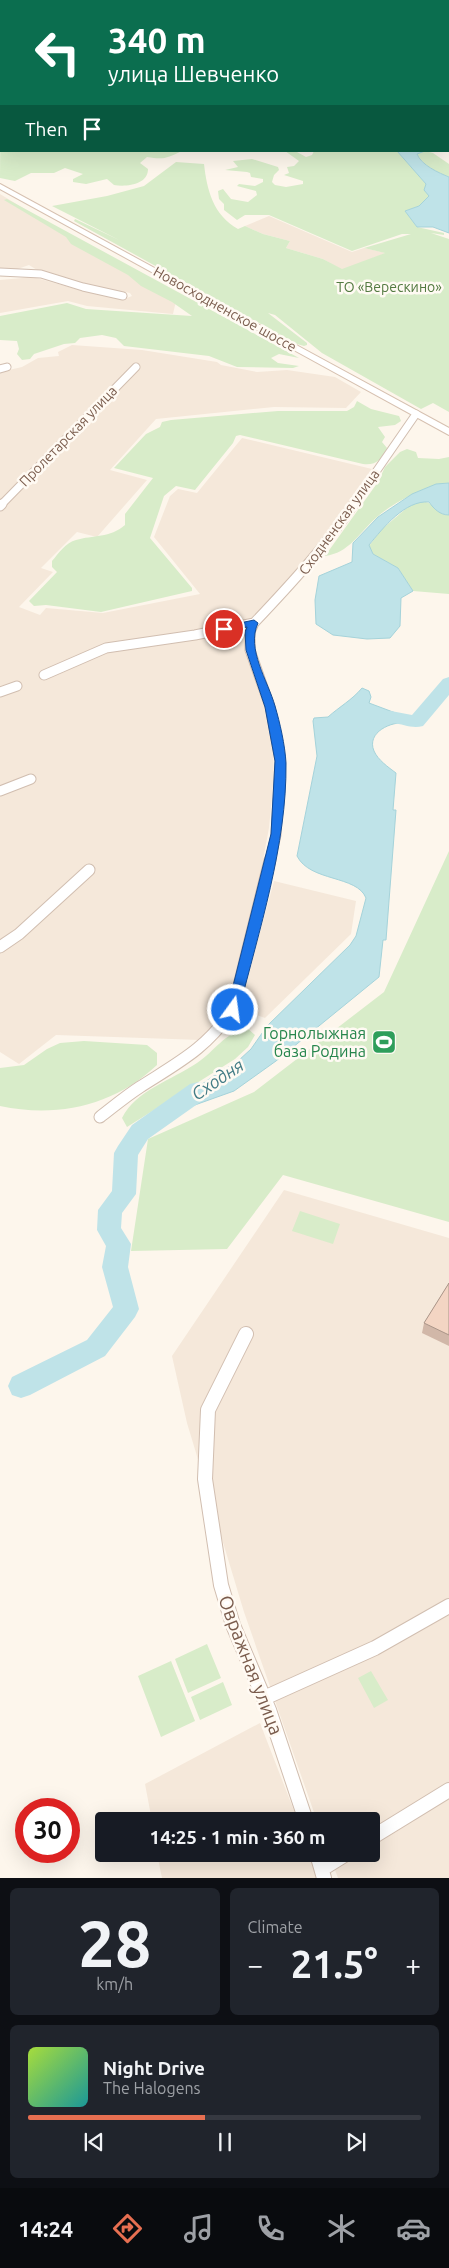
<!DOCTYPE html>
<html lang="en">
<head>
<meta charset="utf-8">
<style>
  body { margin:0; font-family:Ubuntu,sans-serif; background:#20242c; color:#f1f3f6; height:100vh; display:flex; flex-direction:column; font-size:19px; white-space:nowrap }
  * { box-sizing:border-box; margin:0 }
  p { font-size:16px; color:#9ea1a6 }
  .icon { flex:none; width:28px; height:28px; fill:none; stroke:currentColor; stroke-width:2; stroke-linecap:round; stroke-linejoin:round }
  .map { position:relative; height:1878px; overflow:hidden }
  .side { display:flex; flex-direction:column; gap:10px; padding:10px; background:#0d0f14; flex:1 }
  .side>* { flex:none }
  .hud { position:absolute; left:0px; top:0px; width:450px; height:152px; box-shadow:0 5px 20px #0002; background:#0b6e4f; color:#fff; overflow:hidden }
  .speed { position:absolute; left:15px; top:1798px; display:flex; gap:10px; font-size:25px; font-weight:700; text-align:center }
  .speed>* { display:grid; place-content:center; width:65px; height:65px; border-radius:50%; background:#171b24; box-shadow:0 5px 20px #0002; line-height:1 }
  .speed .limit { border:8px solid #d22; background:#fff; color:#111 }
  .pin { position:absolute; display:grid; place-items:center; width:42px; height:42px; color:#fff; margin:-21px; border:2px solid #fff; border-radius:50%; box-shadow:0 1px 5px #0007 }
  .me { position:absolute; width:55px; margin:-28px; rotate:14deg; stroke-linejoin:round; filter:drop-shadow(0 0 4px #0008) }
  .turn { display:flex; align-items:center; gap:18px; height:105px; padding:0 25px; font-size:22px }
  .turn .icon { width:65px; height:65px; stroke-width:2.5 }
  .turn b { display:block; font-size:35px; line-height:42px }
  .then { display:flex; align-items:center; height:48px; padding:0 25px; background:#0003; gap:10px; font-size:19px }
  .big { font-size:38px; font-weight:700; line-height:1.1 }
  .side .card { flex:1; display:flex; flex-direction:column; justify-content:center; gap:8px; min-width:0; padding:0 18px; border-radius:8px; background:#20242c }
  .side .dial { align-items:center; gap:0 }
  .dial b { font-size:65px; line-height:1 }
  .song { display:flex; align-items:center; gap:15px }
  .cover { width:60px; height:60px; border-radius:8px; background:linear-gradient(135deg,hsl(80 70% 55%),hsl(180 70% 35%)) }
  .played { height:5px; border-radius:2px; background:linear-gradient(90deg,#e76f51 45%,#363941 45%) }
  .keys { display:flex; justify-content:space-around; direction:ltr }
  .heat { display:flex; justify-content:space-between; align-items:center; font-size:28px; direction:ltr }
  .side .tiles { flex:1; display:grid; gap:10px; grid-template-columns:1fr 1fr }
  .card:last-child { grid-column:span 2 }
  .trip { position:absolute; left:95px; top:1812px; width:285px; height:50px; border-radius:5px; background:#171b24; box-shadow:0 5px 20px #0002; font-weight:700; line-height:50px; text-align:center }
  .tab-bar { display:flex; height:80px; justify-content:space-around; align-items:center; background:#090b0e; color:#9ea1a6 }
  .tab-bar .icon { width:35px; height:35px }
  .tab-bar .current { color:#e76f51 }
  .tab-bar b { font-size:22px; color:#f1f3f6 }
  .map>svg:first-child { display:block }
</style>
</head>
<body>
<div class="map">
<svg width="449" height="1878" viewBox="0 0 449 1878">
  <rect width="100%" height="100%" fill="#fdf6ec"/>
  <!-- residential -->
  <path fill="#f5e8da" d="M0,194L176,301L173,314L87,306L68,301L0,313V280L33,277L83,291L127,298L132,296L130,293L78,283L37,270L29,265L9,272L0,270Z
    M269,216L352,252L364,248L386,253L342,270L323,259L286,248L290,241L263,234L245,226Z
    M72,345L142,350L217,362L221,365L257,372L287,370L335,377L361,392L346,408L274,407L156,419L110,470L147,480L97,537L77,532L41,568L53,572L19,607L40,615L46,608L103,613L200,594L154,537L170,496L178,489L197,493L242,438L372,469L318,546L297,572L261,608L242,633L264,706L273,747L274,776L269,828L256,897L226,1006L201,1040L56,1035L19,1064L0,1052V372L22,367L38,358L59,356L58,352Z
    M274,881L356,901L351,934L265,1018L239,1009Z
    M284,1190L449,1238V1878H338L329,1854H371V1821H317L244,1612L187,1423L172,1356Z
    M260,1723L298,1821H152L145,1784Z
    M157,1854H310L316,1878H162Z"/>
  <!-- green -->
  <path fill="#d8ecc9" d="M135,0H321L322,1H132Z
    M1,28V151H182C167,158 164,160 147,157L140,163L148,169C148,185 126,187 114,185L107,179L86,184L73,182V179L83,174L65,168L54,173H31L15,181L0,178Z
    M285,151L297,152L306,157L312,155L314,151H397L426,184L429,196L419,206L405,211L417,227L444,233V235L431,233L449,239V412L433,403L421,409L322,353L275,315L268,313L307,343V345L304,346L297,344L74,221L75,219L119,240L52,206L107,196L144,186L176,162L204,164C207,190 213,215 238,229L245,226L263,234L290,241L286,248L323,259L342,269L385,253L364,248L411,234H402L352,251L269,215H245L237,220L224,210V204L219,199L218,191L223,189L231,199L248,202L257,195L256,191L237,186L239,184L255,186L263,182V179L251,177L250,173L247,172L225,170L238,167L233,161L252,159L278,167L279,170L274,175L272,182L275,185L286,187L303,184V181L284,175L289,173L287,167L294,166L299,161Z
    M425,151L433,153L449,164V177C438,173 422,165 417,154Z
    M7,199L299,358L279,354L271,358L278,363L299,366L293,368L237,367L209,356L124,346L116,338L102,335L80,338L75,343L64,344L34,354L30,359L22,360L17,354L19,349L17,341L0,340V316L67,303L86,309L192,316L172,302L141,286L128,275L71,244L66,237L4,200Z
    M357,401L371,409L399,416L401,421L395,425L378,427L385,437L382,442L387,448C383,459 375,466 363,464L240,435L236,436L233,443L195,490L176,486L164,496L150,538L192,588V591L101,612L46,605L34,606L29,601L57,572L52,567V561C58,554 66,542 76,540C93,535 110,538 125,525V514L153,478L114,468L146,434L160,427L162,422L171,420L278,411H347L354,407Z
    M407,449L416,452L418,458L439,459L449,457V483C428,484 392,503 376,518C359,533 349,553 325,556L378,482L385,467L400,452Z
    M420,501C436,502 436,514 449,515V594L413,591L398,568L373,554L369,546L381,530L409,506Z
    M449,851V1222L283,1175L227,1249L131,1251L148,1139L254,1092L384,992Z
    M247,1028L255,1035L248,1047L235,1059L127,1127L122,1118C136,1090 172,1080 197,1063C216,1050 223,1034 247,1028Z
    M84,1041L147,1045L157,1053V1065C114,1106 57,1118 0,1106V1068L24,1065L47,1049L60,1043Z
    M300,1211L340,1224L333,1244L292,1231Z
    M207,1644L221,1678L188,1693L175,1659Z
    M171,1661L195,1721L161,1737L138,1676Z
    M371,1671L388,1700L374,1708L358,1678Z
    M223,1682L232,1705L200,1720L191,1697Z"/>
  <!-- water -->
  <path fill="#bfe3e8" stroke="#a5d3da" d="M397,151H425L417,154C421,165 439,173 449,177V233L433,227H417L405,211L419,206L429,196L424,190L426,184Z
    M449,483V515C440,515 434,509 429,502C405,500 383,528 369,545L373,554L398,568L413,591L401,598L400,626L390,638L367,639L333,635L316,624L315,600L319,576L352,562L353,543L378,517L412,494L436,484Z
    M362,688L369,691L371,697L369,703L409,718L406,723C392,721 366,732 374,751C378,760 388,767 396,773L393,810H396L386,940H383L379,977L276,1061L234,1091L192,1106L175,1108L173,1105L212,1077L238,1061L251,1049L267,1026L350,945L356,936L366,898C357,875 310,882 297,856L317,756L313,721L314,718L328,717C339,707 352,700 362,688Z"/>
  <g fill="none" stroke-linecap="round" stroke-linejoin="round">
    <!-- river -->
    <path fill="#bfe3e8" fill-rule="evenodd" d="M449,677V695L423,726C412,729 403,724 393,723C385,723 379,725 371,723L369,719L371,715L391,711L412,715L443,679Z
      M198,1082L206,1084L210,1091L206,1098L148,1139L138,1155L136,1194L122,1213L121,1228L131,1244L128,1267L139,1309L135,1317L105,1356L30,1395L21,1398L12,1395L8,1386L12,1377L87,1340L113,1307L102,1267L106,1246L97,1230L98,1210L112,1191L114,1153L118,1146L132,1125L190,1084Z"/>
    <defs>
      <path id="street-far3" d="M0,272L41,274L83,287L123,296
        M0,369L7,367
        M1,505L136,367
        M353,505L416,414"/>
      <path id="street-far2" d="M0,506L2,504
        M44,675L106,648L195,635L254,623
        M0,692L17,686
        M0,791L31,779
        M270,861L276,835L280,761L270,707L250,650V632L254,623C291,584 324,548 354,504"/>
      <path id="street-far1" d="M0,947L19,934L89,870
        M100,1117C113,1107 126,1096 140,1087C179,1062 206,1049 233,1009L270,860"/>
      <path id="street" d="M246,1334L208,1410L205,1479L221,1585L233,1625L269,1710L306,1821
        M264,1698L375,1648L449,1606
        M371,1838L449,1790
        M317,1854L324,1878
        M322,1869L346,1854"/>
      <path id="secondary" d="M0,184L449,428V435L0,189Z"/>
    </defs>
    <!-- street-far3 casing -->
    <use href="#street-far3" stroke="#d1beb0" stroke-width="9"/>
    <!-- street-far2 casing -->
    <use href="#street-far2" stroke="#d1beb0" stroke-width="11"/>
    <!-- street-far1 casing -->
    <use href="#street-far1" stroke="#d1beb0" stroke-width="13"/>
    <!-- street casing -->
    <use href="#street" stroke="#d1beb0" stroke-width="16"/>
    <!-- secondary casing -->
    <use href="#secondary" stroke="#d6c0b0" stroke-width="2"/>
    <!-- street-far3 -->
    <use href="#street-far3" stroke="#fff" stroke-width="7"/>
    <!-- street-far2 -->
    <use href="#street-far2" stroke="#fff" stroke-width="9"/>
    <!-- street-far1 -->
    <use href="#street-far1" stroke="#fff" stroke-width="11"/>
    <!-- street -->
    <use href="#street" stroke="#fff" stroke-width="14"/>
    <!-- secondary -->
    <use href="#secondary" fill="#fff" fill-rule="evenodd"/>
  </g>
  <!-- wall -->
  <path fill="#d1b7a8" d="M449,1283V1346L422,1333L424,1323Z"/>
  <!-- building -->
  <path fill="#f3d5c3" stroke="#aa9588" d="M449,1283V1335L424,1323Z"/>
  <!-- route -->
  <path fill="#1a73e8" stroke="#114b97" d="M254,620L258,623C246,649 268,681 275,706C280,723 285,745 286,763C287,845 259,930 239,1010L233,1014L227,1010L271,834L275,761L265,707L246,650L245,632L247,627L224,632L219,629L221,627Z"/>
  <!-- icons -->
  <defs>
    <symbol id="stadium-square" viewBox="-11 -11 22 22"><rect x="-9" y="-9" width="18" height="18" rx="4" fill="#2e9e5b" stroke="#fffaf3"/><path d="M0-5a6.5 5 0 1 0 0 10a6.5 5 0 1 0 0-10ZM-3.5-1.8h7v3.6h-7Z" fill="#fff"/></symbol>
  </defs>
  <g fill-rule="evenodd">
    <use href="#stadium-square" x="370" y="1028" width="28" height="28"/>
  </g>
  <g text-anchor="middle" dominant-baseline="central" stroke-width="5" stroke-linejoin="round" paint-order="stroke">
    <!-- far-park labels -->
    <g font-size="14" fill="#537a41" stroke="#fffaf3">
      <text x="389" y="287">ТО «Верескино»</text>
    </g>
    <!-- far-street labels -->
    <g font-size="14" fill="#7a5c4d" stroke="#fffaf3">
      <text transform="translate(225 309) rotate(29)">Новосходненское шоссе</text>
      <text transform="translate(68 436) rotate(-46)">Пролетарская улица</text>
      <text transform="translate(339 522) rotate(-54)">Сходненская улица</text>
    </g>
    <!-- leisure labels -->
    <g font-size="16" fill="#27864d" stroke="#fffaf3" text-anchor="end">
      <text x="366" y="1033">Горнолыжная<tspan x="366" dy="18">база Родина</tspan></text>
    </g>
    <!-- water labels -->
    <g font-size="18" font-style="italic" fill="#437c86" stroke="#fffaf3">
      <text transform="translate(217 1079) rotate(-34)">Сходня</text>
    </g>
    <!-- near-street labels -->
    <g font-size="19" fill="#7a5c4d" stroke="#fffaf3">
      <text transform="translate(251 1665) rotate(69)">Овражная улица</text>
    </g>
  </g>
</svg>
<div class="speed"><div class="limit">30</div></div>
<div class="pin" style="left:224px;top:629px;background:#d93025"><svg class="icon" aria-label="arrive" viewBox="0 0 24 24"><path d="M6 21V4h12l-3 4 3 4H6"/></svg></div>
<svg class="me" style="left:233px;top:1010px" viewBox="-20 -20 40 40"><circle r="17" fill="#1a73e8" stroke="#fff" stroke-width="3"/><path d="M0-11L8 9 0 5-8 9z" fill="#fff"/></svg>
<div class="trip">14:25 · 1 min · 360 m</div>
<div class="hud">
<div class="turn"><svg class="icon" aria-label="left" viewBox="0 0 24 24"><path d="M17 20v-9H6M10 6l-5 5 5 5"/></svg><div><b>340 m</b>улица Шевченко</div></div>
<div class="then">Then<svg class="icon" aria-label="arrive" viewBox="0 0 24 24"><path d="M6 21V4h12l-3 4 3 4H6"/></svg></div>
</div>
</div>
<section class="side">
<div class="tiles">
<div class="card dial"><b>28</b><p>km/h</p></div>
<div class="card"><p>Climate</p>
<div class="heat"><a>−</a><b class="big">21.5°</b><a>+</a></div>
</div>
<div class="card">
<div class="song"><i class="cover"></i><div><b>Night Drive</b><p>The Halogens</p></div></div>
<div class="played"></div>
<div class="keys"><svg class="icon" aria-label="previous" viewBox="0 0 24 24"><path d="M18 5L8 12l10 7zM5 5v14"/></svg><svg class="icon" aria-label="pause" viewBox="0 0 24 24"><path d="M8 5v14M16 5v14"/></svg><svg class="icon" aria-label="next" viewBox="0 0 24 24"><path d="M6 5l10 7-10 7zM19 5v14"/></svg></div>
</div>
</div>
</section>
<nav class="tab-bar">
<b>14:24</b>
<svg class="icon current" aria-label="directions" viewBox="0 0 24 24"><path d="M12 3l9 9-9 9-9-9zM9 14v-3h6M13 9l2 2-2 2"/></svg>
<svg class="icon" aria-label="music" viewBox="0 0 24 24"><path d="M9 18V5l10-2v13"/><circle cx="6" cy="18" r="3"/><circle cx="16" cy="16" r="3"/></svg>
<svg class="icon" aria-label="phone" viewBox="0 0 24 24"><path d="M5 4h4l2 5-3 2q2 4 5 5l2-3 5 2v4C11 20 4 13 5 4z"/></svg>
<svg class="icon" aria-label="climate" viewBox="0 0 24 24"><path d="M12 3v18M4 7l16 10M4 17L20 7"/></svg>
<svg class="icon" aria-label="car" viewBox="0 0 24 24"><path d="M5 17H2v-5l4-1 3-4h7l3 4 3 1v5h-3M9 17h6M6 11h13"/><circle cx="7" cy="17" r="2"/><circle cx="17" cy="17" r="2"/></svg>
</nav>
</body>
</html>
